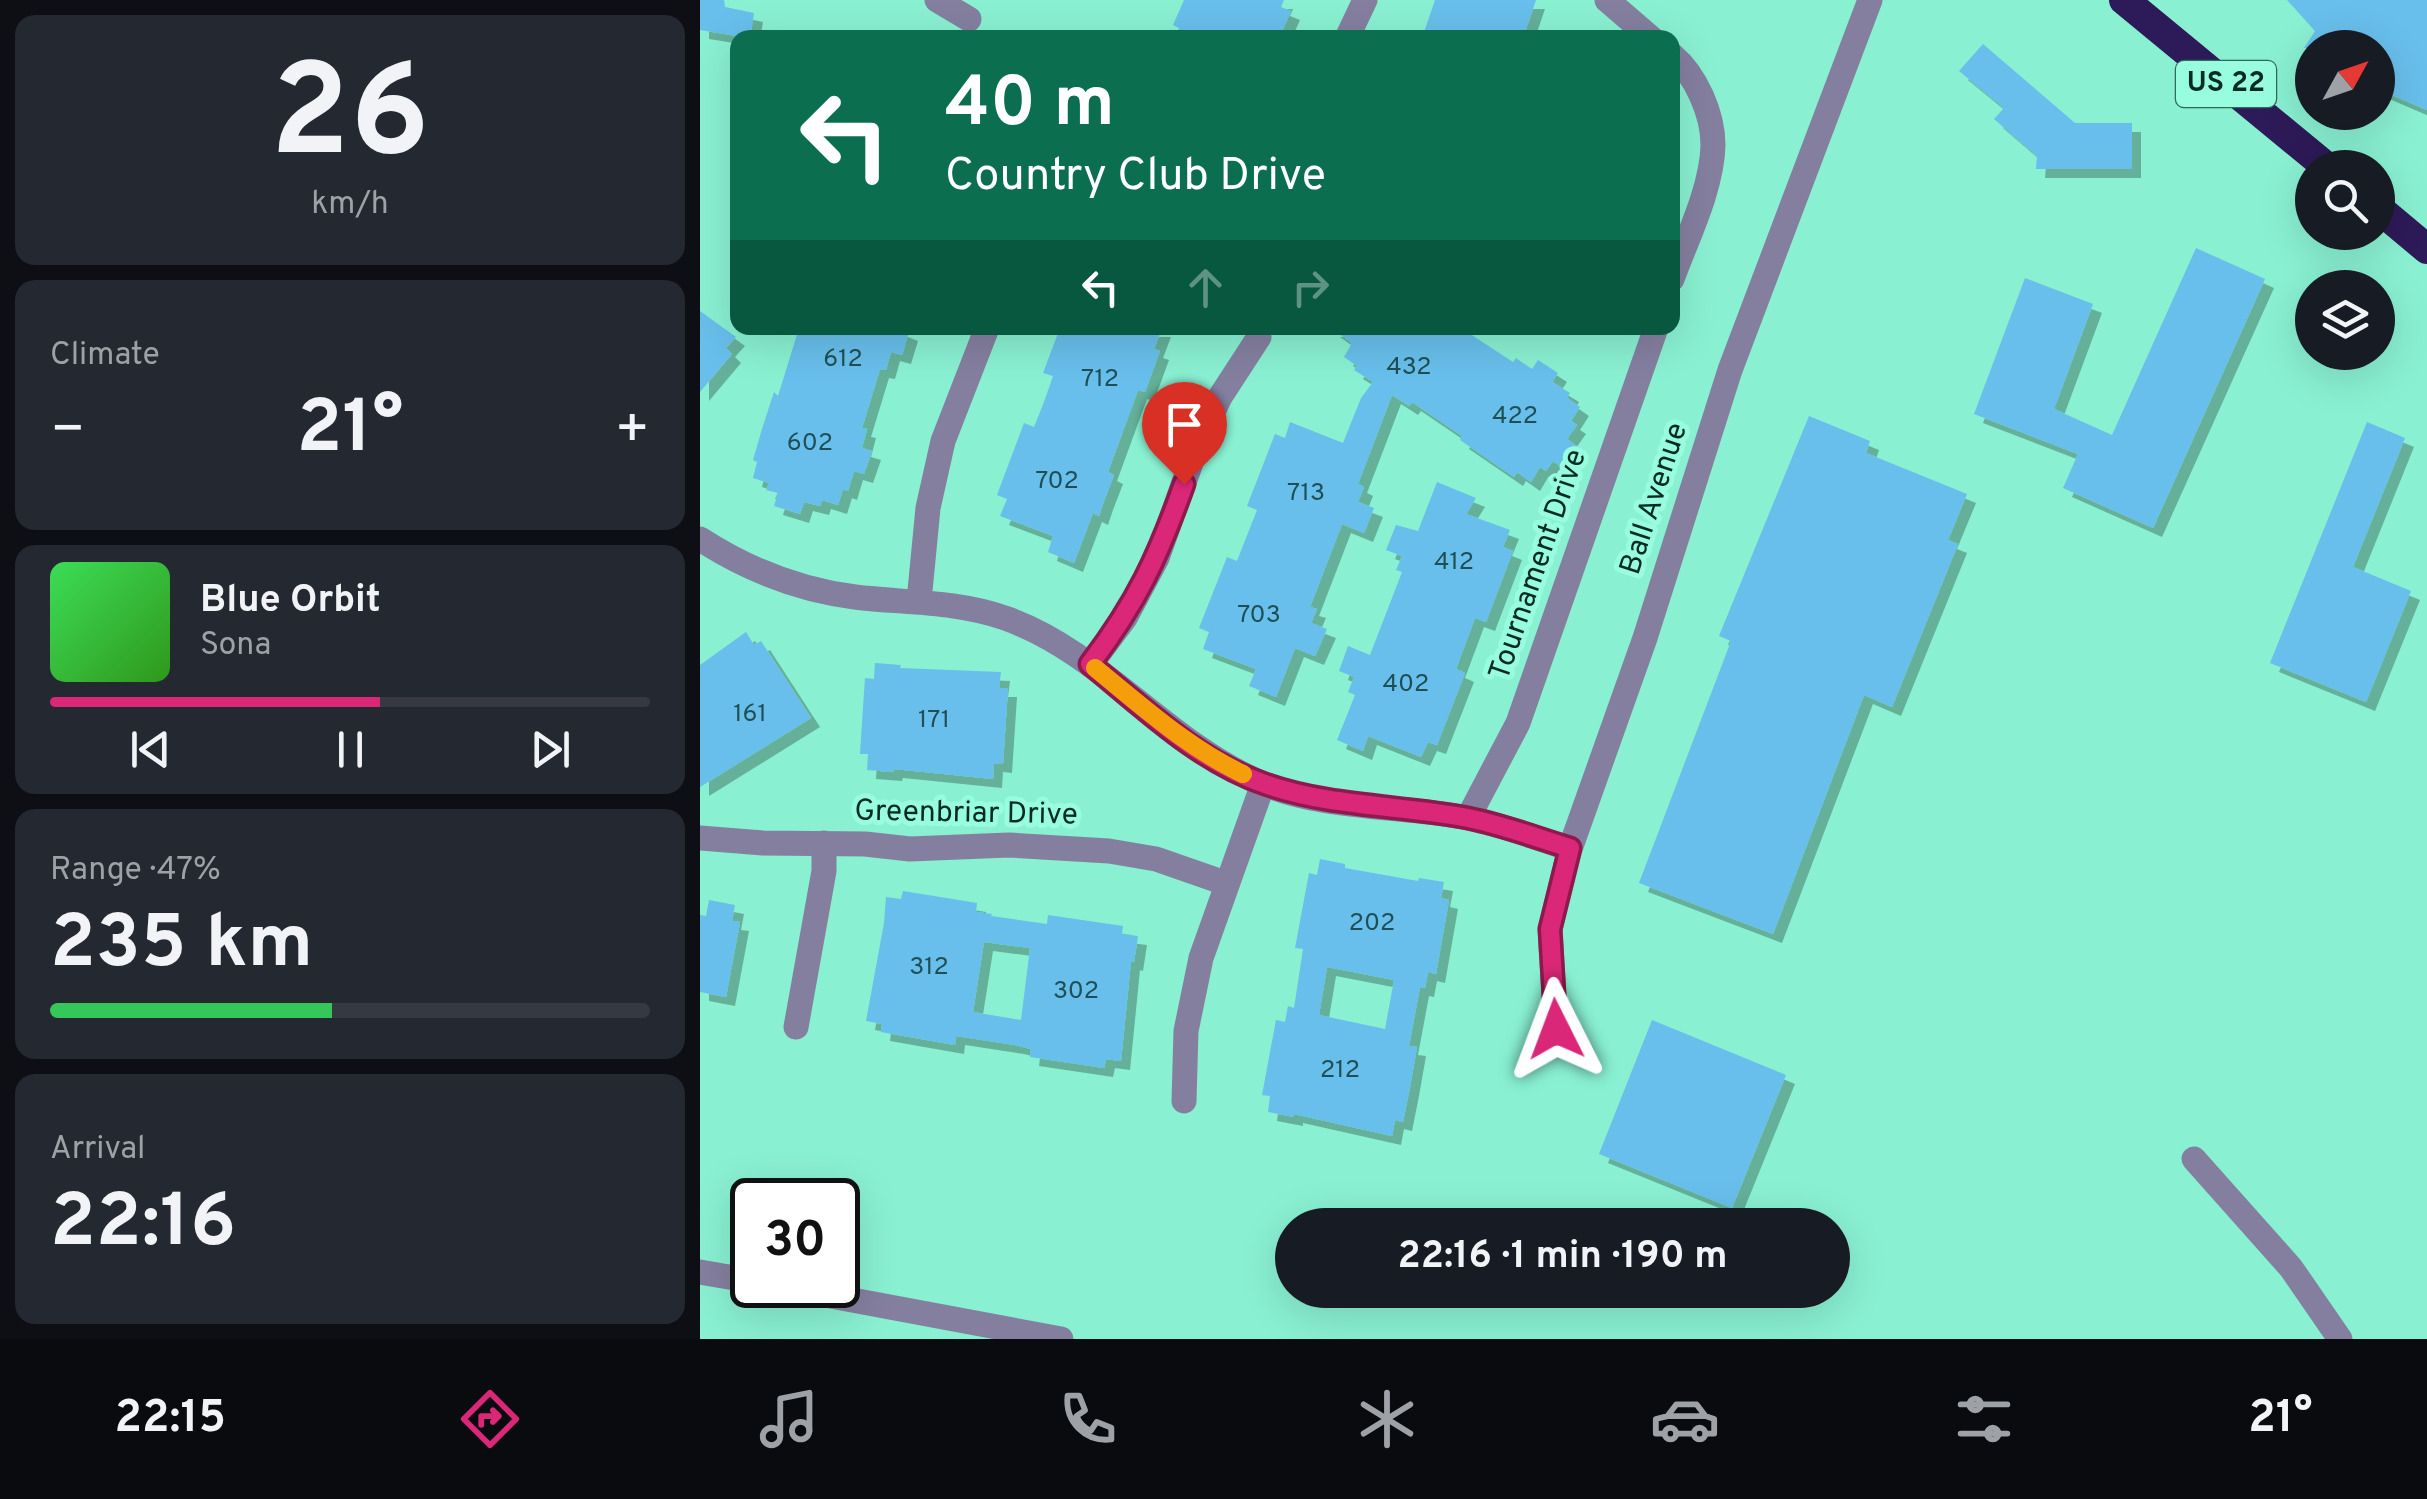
<!DOCTYPE html>
<html lang="en">
<head>
<meta charset="utf-8">
<style>
  body { margin:0; font-family:Overpass,sans-serif; background:#242831; color:#f1f3f6; height:100vh; display:flex; flex-direction:column; font-size:38px; white-space:nowrap }
  * { box-sizing:border-box; margin:0 }
  p { font-size:32px; color:#9ea1a6 }
  .icon { flex:none; width:55px; height:55px; fill:none; stroke:currentColor; stroke-width:2; stroke-linecap:round; stroke-linejoin:round }
  .map { position:relative; flex:1; overflow:hidden }
  .drawer { display:flex; flex-direction:column; gap:15px; padding:15px; background:#0d0f14; width:700px }
  .drawer>* { flex:none }
  .banner { position:absolute; left:30px; top:30px; width:950px; height:305px; border-radius:20px; box-shadow:0 10px 40px #0002; background:#0b6e4f; color:#fff; overflow:hidden }
  .needle { width:65px; rotate:50deg }
  .tools { position:absolute; left:1595px; top:30px; display:grid; gap:20px }
  .tools a { display:grid; place-items:center; width:100px; height:100px; border-radius:50%; background:#171b24; box-shadow:0 10px 40px #0002; font-size:50px }
  .speed { position:absolute; left:30px; top:1178px; display:flex; gap:20px; font-size:50px; font-weight:700; text-align:center }
  .speed>* { display:grid; place-content:center; width:130px; height:130px; border-radius:50%; background:#171b24; box-shadow:0 10px 40px #0002; line-height:1 }
  .speed .limit { border:5px solid #111; border-radius:15px; background:#fff; color:#111 }
  .pin { position:absolute; display:grid; place-items:center; width:85px; height:85px; color:#fff; margin:-102px -42px; border-radius:50% 50% 50% 0; rotate:-45deg; box-shadow:0 0 10px #0007 }
  .pin .icon { rotate:45deg }
  .me { position:absolute; width:110px; margin:-55px; rotate:357deg; stroke-linejoin:round; filter:drop-shadow(0 0 8px #0008) }
  .turn { display:flex; align-items:center; gap:35px; height:210px; padding:0 50px; font-size:45px }
  .turn .icon { width:130px; height:130px; stroke-width:2.5 }
  .turn b { display:block; font-size:70px; line-height:85px }
  .lanes { display:flex; align-items:center; height:95px; padding:0 50px; background:#0003; justify-content:center; gap:50px; direction:ltr }
  .lanes .off { opacity:.35 }
  .big { font-size:75px; font-weight:700; line-height:1.1 }
  .drawer .tile { flex:1; display:flex; flex-direction:column; justify-content:center; gap:15px; min-width:0; padding:0 35px; border-radius:20px; background:#242831 }
  .drawer .dial { align-items:center; gap:0 }
  .dial b { font-size:130px; line-height:1 }
  .song { display:flex; align-items:center; gap:30px }
  .cover { width:120px; height:120px; border-radius:15px; background:linear-gradient(135deg,hsl(130 70% 55%),hsl(110 70% 35%)) }
  .played { height:10px; border-radius:5px; background:linear-gradient(90deg,#db2777 55%,#363941 55%) }
  .keys { display:flex; justify-content:space-around; direction:ltr }
  .heat { display:flex; justify-content:space-between; align-items:center; font-size:55px; direction:ltr }
  .charge { height:15px; border-radius:8px; background:linear-gradient(90deg,#34c759 47%,#363941 0) }
  .trip { position:absolute; left:575px; top:1208px; width:575px; height:100px; border-radius:50px; background:#171b24; box-shadow:0 10px 40px #0002; font-weight:700; line-height:100px; text-align:center }
  .tab-bar { display:flex; height:160px; justify-content:space-around; align-items:center; background:#090b0e; color:#9ea1a6 }
  .tab-bar .icon { width:70px; height:70px }
  .tab-bar .current { color:#db2777 }
  .tab-bar b { font-size:45px; color:#f1f3f6 }
  main { display:flex; flex:1; min-height:0 }
  .map>svg:first-child { display:block }
</style>
</head>
<body>
<main>
<section class="drawer">
<div class="tile dial"><b>26</b><p>km/h</p></div>
<div class="tile"><p>Climate</p>
<div class="heat"><a>−</a><b class="big">21°</b><a>+</a></div>
</div>
<div class="tile">
<div class="song"><i class="cover"></i><div><b>Blue Orbit</b><p>Sona</p></div></div>
<div class="played"></div>
<div class="keys"><svg class="icon" aria-label="previous" viewBox="0 0 24 24"><path d="M18 5L8 12l10 7zM5 5v14"/></svg><svg class="icon" aria-label="pause" viewBox="0 0 24 24"><path d="M8 5v14M16 5v14"/></svg><svg class="icon" aria-label="next" viewBox="0 0 24 24"><path d="M6 5l10 7-10 7zM19 5v14"/></svg></div>
</div>
<div class="tile"><p>Range · 47%</p><b class="big">235 km</b><div class="charge"></div></div>
<div class="tile"><p>Arrival</p><b class="big">22:16</b></div>
</section>
<div class="map">
<svg width="1727" height="1339" viewBox="0 0 1727 1339">
  <defs>
    <filter id="shadow"><feDropShadow dx="9" dy="9" stdDeviation="0" flood-color="#0004"/></filter>
  </defs>
  <rect width="100%" height="100%" fill="#89f0d1"/>
  <!-- building -->
  <path fill="#67bfeb" fill-rule="evenodd" filter="url(#shadow)" d="M0,0H24L25,7L54,13L50,38L0,30Z
    M484,0H584L581,7L591,11L579,38H475L479,28L473,25Z
    M735,0H836L823,38H722Z
    M1587,0H1727V110L1678,89V48H1604L1615,31Z
    M1283,44L1375,123H1432V169H1336L1337,156L1294,119L1304,108L1259,71Z
    M1496,248L1565,279L1453,528L1363,488L1378,454L1274,414L1325,278L1393,304L1354,409L1412,435Z
    M0,311L36,337L26,348L32,354L0,392Z
    M99,328H199L209,332L202,355L191,352L186,370L180,369L162,428L167,429L162,448L172,451L164,474L154,471L148,491L143,489L138,505L122,500L120,506L104,502L100,514L74,506L78,493L66,490L69,483L53,478L57,462L53,460L62,429L74,392L78,396Z
    M360,328H462L454,349L460,351L445,392L438,390L408,472L414,475L404,501L399,516L393,513L374,563L348,552L353,536L300,516L307,499L297,495L324,423L334,427L344,402L353,376L343,373Z
    M631,328H761L813,362L816,358L832,369L838,360L858,373L852,382L870,393L867,398L880,407L871,421L877,425L867,439L878,447L864,469L853,461L846,471L840,467L831,482L817,472L814,477L760,440L762,436L712,402L709,406L692,395L658,484L664,487L658,502L674,508L664,533L642,524L610,607L617,609L611,623L627,629L615,656L595,648L576,697L549,686L556,669L503,649L509,632L499,628L527,557L537,561L557,510L547,506L575,434L585,438L590,422L643,443L661,398L673,382L654,370L657,366L644,357L652,343Z
    M1109,416L1170,441L1166,453L1267,494L1248,540L1258,544L1192,707L1164,695L1073,934L939,883L1031,641L1019,636Z
    M1667,422L1705,438L1653,567L1711,591L1666,702L1570,663Z
    M737,482L776,498L766,514L810,530L803,547L813,551L786,622L775,618L756,669L765,673L737,745L728,742L721,757L668,736L663,751L637,740L655,695L648,692L654,677L639,671L648,646L670,655L702,572L696,570L702,556L686,550L696,525L718,531Z
    M46,632L54,645L61,641L111,718L0,787V665Z
    M175,663L201,665L200,668L301,672L299,688H308L303,764L294,763L293,779L194,769L193,772L167,770L168,754H160L163,707L165,678L174,679Z
    M620,859L645,864V868L718,881L719,878L744,882L741,898L749,900L736,974L728,972L725,988L720,987L709,1046L717,1047L710,1087L703,1122L695,1120L692,1136L594,1114V1117L568,1112L570,1096L562,1095L576,1020L585,1022L588,1006L594,1008L603,949L595,948L609,873L617,875ZM627,967L694,980L685,1029L619,1015Z
    M203,891L277,903L276,912L292,914L291,916L347,924L348,915L423,926L422,934L438,936L434,962L431,961L421,1061L406,1059L404,1068L330,1057L331,1049L315,1045L256,1036L255,1045L181,1032L182,1024L166,1021L184,923L186,897L201,899ZM284,942L330,948L321,1020L273,1012Z
    M9,900L35,905L32,921L40,922L26,997L0,992V915L6,916Z
    M952,1020L1086,1075L1032,1208L899,1154Z"/>
  <g fill="none" stroke-linecap="round" stroke-linejoin="round">
    <!-- minor -->
    <path stroke="#847f9f" stroke-width="25" d="M237,0L269,19
      M907,0L951,38
      M647,38L665,0
      M972,55C996,75 1013,114 1013,145C1012,189 987,238 972,279
      M0,539C48,570 98,590 155,597C206,603 256,601 305,618C401,652 465,741 559,782C624,810 700,805 768,818C803,825 837,838 870,849
      M219,601L228,508L243,441L287,328
      M390,665L425,618L457,558L497,446L520,397L559,337
      M768,818L818,723L956,328
      M0,838L63,843L165,844L210,849L309,845L409,851L456,859L525,883
      M96,1027L124,871V843
      M856,1029L850,929L870,849L945,638L1030,370L1170,0
      M484,1101L486,1031L501,958L563,784
      M1494,1159L1591,1268L1640,1339
      M0,1272L52,1281
      M72,1285L361,1339"/>
    <!-- highway -->
    <path stroke="#2d1a58" stroke-width="30" d="M1424,0L1628,168
      M1678,208L1727,249"/>
  </g>
  <g fill="none" stroke-linecap="round" stroke-linejoin="round">
    <defs>
      <path id="route" d="M484,484C458,557 437,602 390,664C444,708 498,761 565,784C630,807 701,805 768,818C803,825 837,838 870,848L850,929L856,1029"/>
    </defs>
    <!-- route casing -->
    <use href="#route" stroke="#8e194d" stroke-width="25"/>
    <!-- route -->
    <use href="#route" stroke="#db2777" stroke-width="18"/>
    <!-- slow -->
    <path stroke="#f59e0b" stroke-width="18" d="M395,668C443,707 488,748 543,774"/>
  </g>
  <g text-anchor="middle" dominant-baseline="central" stroke-width="10" stroke-linejoin="round" paint-order="stroke">
    <!-- number labels -->
    <g font-size="25" fill="#1f4f54">
      <text x="143" y="360">612</text>
      <text x="709" y="368">432</text>
      <text x="400" y="380">712</text>
      <text x="815" y="417">422</text>
      <text x="110" y="444">602</text>
      <text x="357" y="482">702</text>
      <text x="606" y="494">713</text>
      <text x="754" y="563">412</text>
      <text x="559" y="616">703</text>
      <text x="706" y="685">402</text>
      <text x="50" y="715">161</text>
      <text x="234" y="721">171</text>
      <text x="672" y="924">202</text>
      <text x="229" y="968">312</text>
      <text x="376" y="992">302</text>
      <text x="640" y="1071">212</text>
    </g>
    <!-- shield labels -->
    <rect fill="#97fdde" stroke="#32695a" stroke-width="2.5" x="1476" y="61" width="100" height="46" rx="8"/>
    <g font-size="28" font-weight="bold" fill="#072a21">
      <text x="1526" y="84">US 22</text>
    </g>
    <!-- street labels -->
    <g font-size="30" fill="#072a21" stroke="#97fdde">
      <text transform="translate(955 499) rotate(-72)">Ball Avenue</text>
      <text transform="translate(839 565) rotate(-71)">Tournament Drive</text>
      <text transform="translate(266 814) rotate(1)">Greenbriar Drive</text>
    </g>
  </g>
</svg>
<div class="tools">
<a><svg class="needle" viewBox="-14 -14 28 28"><path d="M0-13l5 13h-10z" fill="#e53935"/><path d="M0 13l5-13h-10z" fill="#9ea1a6"/></svg></a>
<a><svg class="icon" aria-label="search" viewBox="0 0 24 24"><circle cx="10" cy="10" r="6"/><path d="M15 15l6 6"/></svg></a>
<a><svg class="icon" aria-label="layers" viewBox="0 0 24 24"><path d="M12 4l9 5-9 5-9-5zM3 14l9 5 9-5"/></svg></a>
</div>
<div class="speed"><div class="limit">30</div></div>
<div class="pin" style="left:484px;top:484px;background:#d93025"><svg class="icon" aria-label="arrive" viewBox="0 0 24 24"><path d="M6 21V4h12l-3 4 3 4H6"/></svg></div>
<svg class="me" style="left:856px;top:1029px" viewBox="-20 -20 40 40"><path d="M0-17L14 15 0 8-14 15z" fill="#db2777" stroke="#fff" stroke-width="4"/></svg>
<div class="trip">22:16 · 1 min · 190 m</div>
<div class="banner">
<div class="turn"><svg class="icon" aria-label="left" viewBox="0 0 24 24"><path d="M17 20v-9H6M10 6l-5 5 5 5"/></svg><div><b>40 m</b>Country Club Drive</div></div>
<div class="lanes"><svg class="icon" aria-label="left" viewBox="0 0 24 24"><path d="M17 20v-9H6M10 6l-5 5 5 5"/></svg><svg class="icon off" aria-label="ahead" viewBox="0 0 24 24"><path d="M12 20V5M6 11l6-6 6 6"/></svg><svg class="icon off" aria-label="right" viewBox="0 0 24 24"><path d="M7 20v-9h11M14 6l5 5-5 5"/></svg></div>
</div>
</div>
</main>
<nav class="tab-bar">
<b>22:15</b>
<svg class="icon current" aria-label="directions" viewBox="0 0 24 24"><path d="M12 3l9 9-9 9-9-9zM9 14v-3h6M13 9l2 2-2 2"/></svg>
<svg class="icon" aria-label="music" viewBox="0 0 24 24"><path d="M9 18V5l10-2v13"/><circle cx="6" cy="18" r="3"/><circle cx="16" cy="16" r="3"/></svg>
<svg class="icon" aria-label="phone" viewBox="0 0 24 24"><path d="M5 4h4l2 5-3 2q2 4 5 5l2-3 5 2v4C11 20 4 13 5 4z"/></svg>
<svg class="icon" aria-label="climate" viewBox="0 0 24 24"><path d="M12 3v18M4 7l16 10M4 17L20 7"/></svg>
<svg class="icon" aria-label="car" viewBox="0 0 24 24"><path d="M5 17H2v-5l4-1 3-4h7l3 4 3 1v5h-3M9 17h6M6 11h13"/><circle cx="7" cy="17" r="2"/><circle cx="17" cy="17" r="2"/></svg>
<svg class="icon" aria-label="filters" viewBox="0 0 24 24"><path d="M4 7h16M4 17h16"/><circle cx="9" cy="7" r="2"/><circle cx="15" cy="17" r="2"/></svg>
<b>21°</b>
</nav>
</body>
</html>
